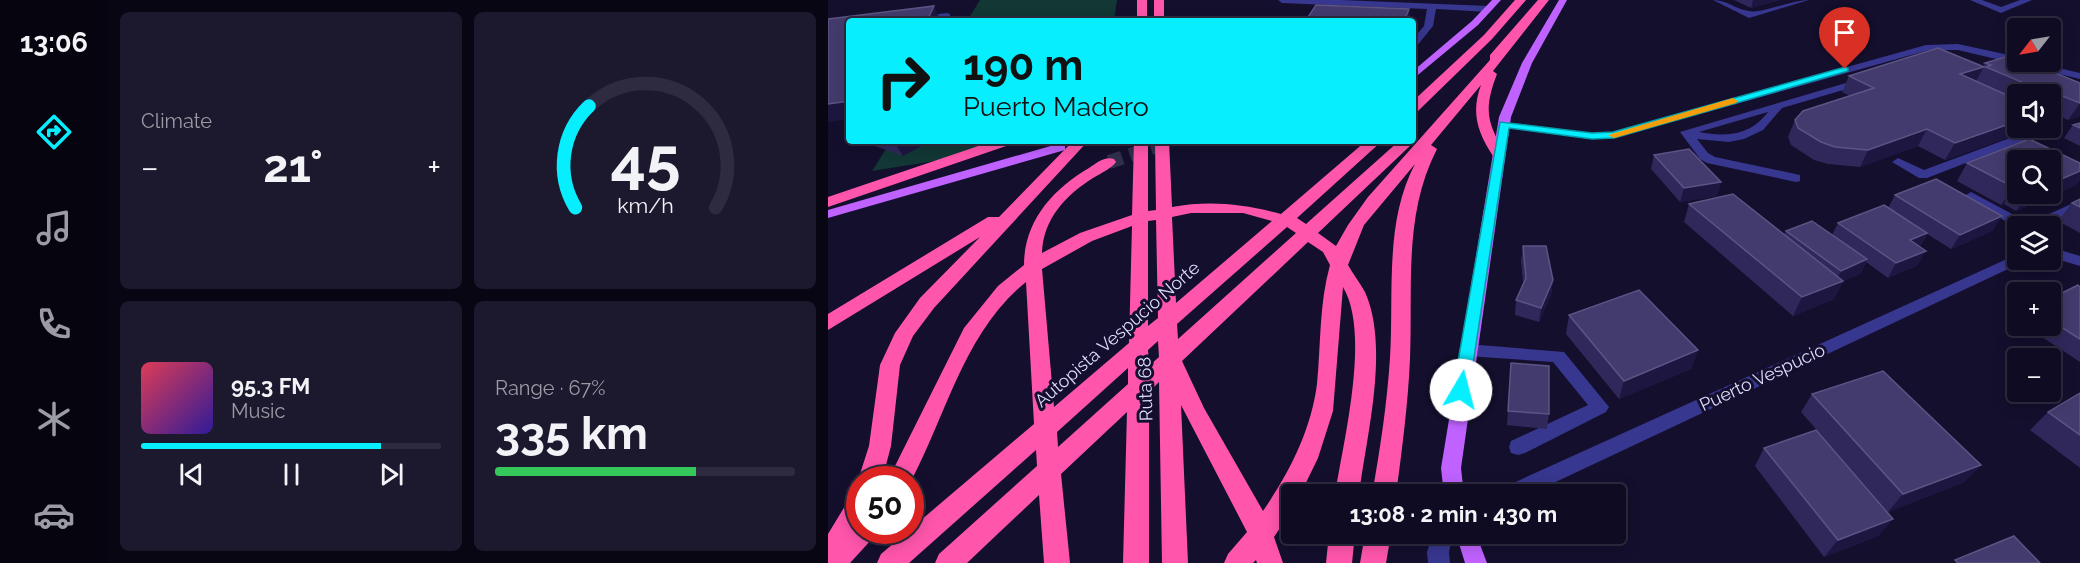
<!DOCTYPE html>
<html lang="en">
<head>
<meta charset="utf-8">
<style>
  body { margin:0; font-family:Raleway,sans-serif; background:#1c192f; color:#f1f3f6; height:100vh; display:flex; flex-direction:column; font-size:22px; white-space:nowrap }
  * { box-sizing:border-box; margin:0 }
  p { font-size:20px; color:#9b9ba5 }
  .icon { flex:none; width:33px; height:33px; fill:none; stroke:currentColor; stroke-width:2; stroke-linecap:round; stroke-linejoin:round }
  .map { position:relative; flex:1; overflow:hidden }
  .details { display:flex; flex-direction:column; gap:12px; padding:12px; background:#080613; width:720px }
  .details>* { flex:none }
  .banner { position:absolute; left:18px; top:18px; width:570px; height:126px; border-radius:6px; box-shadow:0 3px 15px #0003,0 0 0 2px #2e2b40; background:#07eeff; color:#111; overflow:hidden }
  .needle { width:39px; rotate:239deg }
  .tools { position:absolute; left:1179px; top:18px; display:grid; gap:12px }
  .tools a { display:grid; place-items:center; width:54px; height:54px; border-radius:6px; background:#0e0b22; box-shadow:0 3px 15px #0003,0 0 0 2px #2e2b40; font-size:30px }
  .speed { position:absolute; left:18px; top:466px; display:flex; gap:12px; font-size:30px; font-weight:700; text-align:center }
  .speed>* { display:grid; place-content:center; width:78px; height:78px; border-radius:50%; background:#0e0b22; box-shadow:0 3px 15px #0003,0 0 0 2px #2e2b40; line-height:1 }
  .speed .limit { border:9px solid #d22; background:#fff; color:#111 }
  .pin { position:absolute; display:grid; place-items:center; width:51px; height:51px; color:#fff; margin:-62px -26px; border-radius:50% 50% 50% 0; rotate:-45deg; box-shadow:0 0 6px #0007 }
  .pin .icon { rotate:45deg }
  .me { position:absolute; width:66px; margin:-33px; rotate:8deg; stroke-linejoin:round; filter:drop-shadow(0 0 4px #0008) }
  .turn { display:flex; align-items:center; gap:21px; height:126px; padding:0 18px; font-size:27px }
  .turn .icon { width:78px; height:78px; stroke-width:2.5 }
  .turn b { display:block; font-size:42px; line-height:51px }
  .big { font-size:45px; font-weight:700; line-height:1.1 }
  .details .tile { flex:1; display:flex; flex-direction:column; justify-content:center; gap:9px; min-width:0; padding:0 21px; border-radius:9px; background:#1c192f }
  .details .dial { align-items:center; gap:0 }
  .dial svg { height:156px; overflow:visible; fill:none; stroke:#2e2b40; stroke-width:7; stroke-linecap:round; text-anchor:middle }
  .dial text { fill:#f1f3f6; stroke:none }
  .song { display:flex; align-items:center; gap:18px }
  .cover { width:72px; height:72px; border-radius:9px; background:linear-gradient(135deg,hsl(350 70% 55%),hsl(250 70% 35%)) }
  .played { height:6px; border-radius:3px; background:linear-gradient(90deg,#07eeff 80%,#2e2b40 80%) }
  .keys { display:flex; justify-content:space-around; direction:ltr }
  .heat { display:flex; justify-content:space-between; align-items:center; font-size:33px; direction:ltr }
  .charge { height:9px; border-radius:4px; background:linear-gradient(90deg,#34c759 67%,#2e2b40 0) }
  .details .tiles { flex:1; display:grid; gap:12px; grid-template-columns:repeat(2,1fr) }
  .trip { position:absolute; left:453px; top:484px; width:345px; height:60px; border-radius:6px; background:#0e0b22; box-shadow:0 3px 15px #0003,0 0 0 2px #2e2b40; font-weight:700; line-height:60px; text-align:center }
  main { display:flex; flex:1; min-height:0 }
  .menu { display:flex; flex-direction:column; width:108px; justify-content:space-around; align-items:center; background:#06040e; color:#9b9ba5 }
  .menu .icon { width:42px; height:42px }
  .menu .active { color:#07eeff }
  .menu b { font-size:27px; color:#f1f3f6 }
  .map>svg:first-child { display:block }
</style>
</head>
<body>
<main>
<nav class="menu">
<b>13:06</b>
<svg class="icon active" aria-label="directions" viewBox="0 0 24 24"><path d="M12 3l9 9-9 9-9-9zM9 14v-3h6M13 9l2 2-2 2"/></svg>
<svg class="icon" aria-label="music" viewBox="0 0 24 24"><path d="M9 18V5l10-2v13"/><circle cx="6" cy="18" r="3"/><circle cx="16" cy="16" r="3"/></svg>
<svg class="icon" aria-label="phone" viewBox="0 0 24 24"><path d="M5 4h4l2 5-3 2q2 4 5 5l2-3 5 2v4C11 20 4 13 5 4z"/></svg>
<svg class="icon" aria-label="climate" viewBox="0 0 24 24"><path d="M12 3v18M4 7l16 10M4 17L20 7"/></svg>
<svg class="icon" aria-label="car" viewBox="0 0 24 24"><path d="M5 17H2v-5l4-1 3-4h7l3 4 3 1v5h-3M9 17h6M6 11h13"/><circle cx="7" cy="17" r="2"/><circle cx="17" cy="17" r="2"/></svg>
</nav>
<section class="details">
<div class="tiles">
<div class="tile"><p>Climate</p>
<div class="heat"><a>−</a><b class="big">21°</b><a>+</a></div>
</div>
<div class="tile dial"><svg viewBox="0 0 100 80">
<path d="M14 69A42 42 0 1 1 86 69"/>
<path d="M14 69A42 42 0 0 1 21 17" stroke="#07eeff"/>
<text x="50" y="56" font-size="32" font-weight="700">45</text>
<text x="50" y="72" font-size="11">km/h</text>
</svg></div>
<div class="tile">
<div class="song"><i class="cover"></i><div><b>95.3 FM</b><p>Music</p></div></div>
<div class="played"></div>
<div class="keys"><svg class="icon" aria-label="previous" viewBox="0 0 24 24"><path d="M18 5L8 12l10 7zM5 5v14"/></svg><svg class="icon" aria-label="pause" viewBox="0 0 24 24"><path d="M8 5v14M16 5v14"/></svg><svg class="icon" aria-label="next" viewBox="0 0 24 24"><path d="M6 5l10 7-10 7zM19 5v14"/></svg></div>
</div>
<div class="tile"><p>Range · 67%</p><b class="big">335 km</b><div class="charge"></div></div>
</div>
</section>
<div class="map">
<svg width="1252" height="563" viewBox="0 0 1252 563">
  <rect width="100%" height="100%" fill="#130f2d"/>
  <!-- green -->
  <path fill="#123735" d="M152,0H289L286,21H139Z
    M63,141H170L119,159L44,171Z"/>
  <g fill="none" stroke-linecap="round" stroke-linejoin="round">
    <!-- highway-tunnel -->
    <path stroke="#312e4c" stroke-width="14" stroke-dasharray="14 8" stroke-linecap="butt" d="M281,162L344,141"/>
    <!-- minor -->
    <path fill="#38378f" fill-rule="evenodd" d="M450,0H513L661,6L665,9L661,12L608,9L605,26L588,47L585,48V39L596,26L599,9L454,3Z
      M885,0C899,0 907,9 921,11C932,14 964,0 981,0L921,18Z
      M1142,0H1154L1173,7L1192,0H1204L1173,13Z
      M119,13L122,14V18L73,21L77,18Z
      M1130,44L1190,57V62H1205L1252,73V79L1130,50H1101L786,138L764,139L676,128L670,125L676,122L764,133L785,132L1098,45Z
      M1035,78L1040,81L1039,83L954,108L935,130L916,139L901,142L869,139L880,153L887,157L972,175V181L968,182L879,163L872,159L852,132ZM940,112C922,136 898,137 871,132Z
      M1199,128H1209L1207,136L1099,178H1091L1064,162L1070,158L1096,170L1198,132Z
      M1143,192L1201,223L1252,200V209L1215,226L1190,228L1138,199L1136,196Z
      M1222,247L1252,256V266L1222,257Z
      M1190,254V260H1197L1195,262L700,495H669L672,489Z
      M639,344L736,352L781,407L778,412L697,453L690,455L683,453L681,447L683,441L760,405L725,362L639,356L633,354L631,350L633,346Z
      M605,534H625L621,552L622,563H600L599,552Z"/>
    <!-- major -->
    <path fill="#bf62ff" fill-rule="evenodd" d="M664,0H673L650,25L585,79V71L644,21Z
      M731,0H739L704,63L683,117L633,468L636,495H616L613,468L671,117L694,63Z
      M233,143L237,144V150L0,218V210Z
      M628,534H648L659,563H637Z"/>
    <!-- highway -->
    <path fill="#ff56ac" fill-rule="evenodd" d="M309,0H319V21H309Z
      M326,0H336V21H326Z
      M687,0H698L664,39L590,111L585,112V101L656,35Z
      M710,0H721L665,71L669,74C656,108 658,122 677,153L675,156H665C649,132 643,112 653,85L603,145L609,149C575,215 585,287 582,359C580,404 574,450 568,495H544C552,450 559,404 562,358C566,296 556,222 587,164L536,225L520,265C525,274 532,283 537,292C562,348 538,437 531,495H507C515,442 543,334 515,287L505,411L490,458L472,495H464V510L446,537L455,563H429L428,560L425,563H396L400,554L419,532L353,405L360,563H334L331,382L321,392V563H295L299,412L233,474L242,563H216L211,495L139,563H107L111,554L209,466L208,450L81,563H49L53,554L206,424L198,282C136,332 118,416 82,483V480H60L136,328L170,286L196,265C196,221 225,189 261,168C269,163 276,156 286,159L288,162C283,169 273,173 265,178C238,195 215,219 214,253L252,233L304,215L306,141H320V211L328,210L327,141H341L344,207C382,200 416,204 453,214L538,141H554L469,218L478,224L571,141L585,139L584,144L490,233L508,246L520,225L540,197L662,60V55ZM363,213H415L444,221L348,303L344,217ZM328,220L330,318L320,326V221ZM304,226L301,343L226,407L214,269L264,241ZM459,227L468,233L350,339L349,324ZM480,242L495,252L502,265C491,304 493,344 489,384C483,431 461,473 435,511L376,408L354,361ZM330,341L331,357L321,366L320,350ZM300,368V384L230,447L229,432Z
      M165,141H186L184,144L0,207V197Z
      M245,141H260L106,308L85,336L72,365L63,446L54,480H32V483L30,480L41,446L52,365L67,333L92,298L152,237L0,330V314L160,217H171Z
      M32,493V531H47L44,539L22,563H0V534L23,496Z
      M501,534H527L524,563H498Z
      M537,534H563L558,563H532Z"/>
  </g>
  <!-- wall -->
  <path fill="#30285b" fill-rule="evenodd" d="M906,0H952L923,8Z
    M581,9L582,21H481L480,17Z
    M1157,63L1252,83V116L1240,120L1222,112V94H1190V128H1201L1198,131L1117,160L1090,146L1032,167L1000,164L986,160L963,145L960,137L967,120L1022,96L1014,92L1021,76L1155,67Z
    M1252,123V146L1236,138L1245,125Z
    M1201,139L1252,163V179L1248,185L1188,211L1176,204L1173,205L1129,181L1139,163ZM1190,160H1222V194H1190Z
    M44,141H103L75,156L47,146Z
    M826,155L893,182L889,196L852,202L823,169Z
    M1067,195L1174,216L1164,231L1123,249L1099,234L1092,246L1090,265L1060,278L1038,262L1032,274L1015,281L1006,299L965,316L856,222L861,204L956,235L958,231L1004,235L1010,223L1060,208Z
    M1252,199V233L1230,221L1244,203Z
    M695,246L725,280L723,295L711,322L687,315L688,300L695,283L693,261Z
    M1252,287V362L1197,326H1222V299Z
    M741,315L870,350L863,369L791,399L738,334Z
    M683,363L721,414L719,429L679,425Z
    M1252,393V468L1202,430L1220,412Z
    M984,394L1153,465L1136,482L1060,512L973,412Z
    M936,448L1065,519L1050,536L996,557L927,466Z"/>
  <!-- shaded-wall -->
  <path fill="#1d1641" d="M925,0H952L923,8Z
    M106,6L113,21H99Z
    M581,9L582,21H575Z
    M1156,67L1147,83L1132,74Z
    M21,101V119L0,122V104Z
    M1252,103V116L1240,120Z
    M1190,121V128H1201L1198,131L1117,160L1127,143Z
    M1099,129L1090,146L1032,167L1040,150Z
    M69,141H103L75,156L66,142Z
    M1252,171V179L1248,185L1188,211L1200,194H1222V184Z
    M893,182L889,196L852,202L856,188Z
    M1188,186L1176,204L1173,205L1185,187Z
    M1174,216L1164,231L1123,249L1132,235Z
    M1099,233L1091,247L1082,240Z
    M1098,251L1090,265L1060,278L1068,263Z
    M1039,259L1032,274L1015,281L1006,299L965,316L974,297L1006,284L1013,271Z
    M725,280L723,295L711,322L713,308Z
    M870,350L863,369L791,399L796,381Z
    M1153,465L1136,482L1060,512L1075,494Z
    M1065,519L1050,536L996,557L1010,540Z"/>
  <!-- building -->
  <path fill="#433b6d" stroke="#5b5484" stroke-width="1.5" d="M488,5L581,9L577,19L575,21H505L506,19L480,17Z
    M106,6L99,21H21V101L0,104V19Z
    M1110,48L1156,67L1132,74L1190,100V103L1188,105H1190V121L1127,143L1099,129L1040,150L1007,147L993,142L970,128L967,120L975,111L1046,88L1021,76Z
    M1184,55L1190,57V62H1200L1252,83V103L1227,93L1222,94L1158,67L1163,65L1157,63Z
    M1252,123V128L1245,125Z
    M1201,139L1252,163V171L1222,184V160H1190V187L1188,186L1185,187L1139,163Z
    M861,149L893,182L856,188L826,155Z
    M1108,179L1174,216L1132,235L1067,195Z
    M905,194L1015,281L974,297L861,204Z
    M1252,199V207L1244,203Z
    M1056,205L1099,233L1082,240L1098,251L1068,263L1010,223Z
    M984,221L1039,259L1013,271L958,231Z
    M695,246H718L725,280L713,308L688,300L698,278Z
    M1250,285L1252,287V339L1222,320V299Z
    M811,290L870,350L796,381L741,315Z
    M683,363L721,366V414L680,411Z
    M1055,371L1153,465L1075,494L984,394Z
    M1252,393V435L1220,412Z
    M988,430L1065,519L1010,540L936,448Z
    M1186,536L1212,563H1130L1127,560Z"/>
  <!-- route -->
  <path fill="#07eeff" stroke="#059ba6" stroke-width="1.5" d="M1017,67L1020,68V71L786,138L764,139L681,128L641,390L639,394H628L625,390L672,122L764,133L785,132Z"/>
  <!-- slow -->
  <path fill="#f59e0b" d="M905,98L910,101L908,103L786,138L780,135Z"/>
  <g text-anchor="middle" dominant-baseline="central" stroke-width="6" stroke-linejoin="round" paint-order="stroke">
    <!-- street labels -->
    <g font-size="18" fill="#dedbff" stroke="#130f2d">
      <text transform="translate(289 334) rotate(-41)">Autopista Vespucio Norte</text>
      <text transform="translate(934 377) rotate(-25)">Puerto Vespucio</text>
      <text transform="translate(317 389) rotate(-92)">Ruta 68</text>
    </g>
  </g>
</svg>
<div class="tools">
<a><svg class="needle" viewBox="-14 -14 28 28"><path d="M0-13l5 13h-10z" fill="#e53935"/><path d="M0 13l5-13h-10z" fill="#9b9ba5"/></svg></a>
<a><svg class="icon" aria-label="sound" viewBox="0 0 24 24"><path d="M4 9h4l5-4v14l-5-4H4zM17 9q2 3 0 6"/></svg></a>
<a><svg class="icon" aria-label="search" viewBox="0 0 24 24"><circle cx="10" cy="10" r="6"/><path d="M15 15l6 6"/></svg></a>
<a><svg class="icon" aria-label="layers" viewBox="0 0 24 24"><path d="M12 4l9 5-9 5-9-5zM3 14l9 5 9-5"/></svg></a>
<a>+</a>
<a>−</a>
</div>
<div class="speed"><div class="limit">50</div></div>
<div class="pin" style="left:1017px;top:69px;background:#d93025"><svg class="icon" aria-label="arrive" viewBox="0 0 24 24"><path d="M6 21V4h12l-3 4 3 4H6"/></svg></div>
<svg class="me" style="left:633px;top:390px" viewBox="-20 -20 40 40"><circle r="19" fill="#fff"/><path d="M0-13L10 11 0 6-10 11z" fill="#07eeff"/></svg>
<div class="trip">13:08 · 2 min · 430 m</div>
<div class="banner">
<div class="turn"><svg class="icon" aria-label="right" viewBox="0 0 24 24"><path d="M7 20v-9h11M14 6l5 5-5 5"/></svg><div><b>190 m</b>Puerto Madero</div></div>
</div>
</div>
</main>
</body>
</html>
